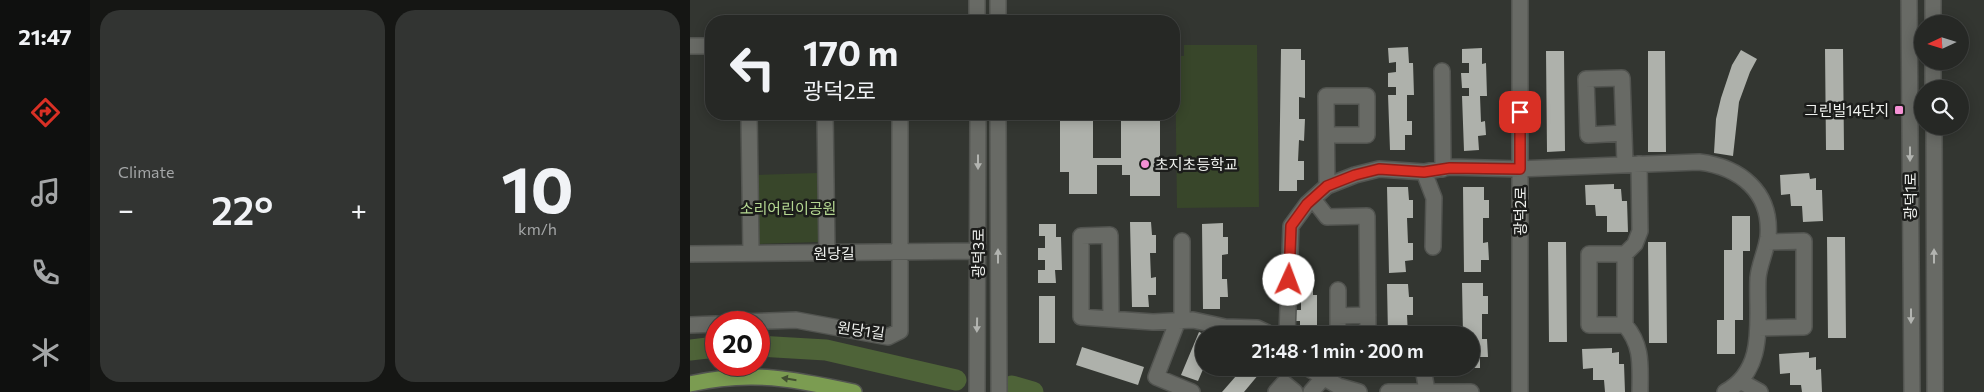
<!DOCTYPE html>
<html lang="en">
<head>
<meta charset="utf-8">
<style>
  body { margin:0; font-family:Commissioner,"Noto Sans KR",sans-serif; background:#323432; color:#f1f3f6; height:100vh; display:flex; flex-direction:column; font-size:19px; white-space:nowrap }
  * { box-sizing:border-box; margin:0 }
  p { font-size:16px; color:#a4a6a7 }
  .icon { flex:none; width:28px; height:28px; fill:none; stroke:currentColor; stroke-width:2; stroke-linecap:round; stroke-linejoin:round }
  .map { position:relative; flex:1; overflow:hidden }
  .sheet { display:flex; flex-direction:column; gap:10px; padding:10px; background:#151614; width:600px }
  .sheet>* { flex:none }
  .top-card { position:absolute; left:15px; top:15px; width:475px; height:105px; border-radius:20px; box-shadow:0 2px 12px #0003,0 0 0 1px #424442; background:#262825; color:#f1f3f6; overflow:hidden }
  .needle { width:32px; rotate:266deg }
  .buttons { position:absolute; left:1224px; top:15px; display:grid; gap:10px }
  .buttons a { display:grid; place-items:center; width:55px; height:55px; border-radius:50%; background:#262825; box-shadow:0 2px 12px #0003,0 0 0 1px #424442; font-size:25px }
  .speed { position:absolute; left:15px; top:311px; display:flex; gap:10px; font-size:25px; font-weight:700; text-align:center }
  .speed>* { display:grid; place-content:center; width:65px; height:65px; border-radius:50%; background:#262825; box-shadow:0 2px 12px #0003,0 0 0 1px #424442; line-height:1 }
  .speed .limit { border:8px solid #d22; background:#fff; color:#111 }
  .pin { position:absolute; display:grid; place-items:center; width:42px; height:42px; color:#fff; margin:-21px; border-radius:10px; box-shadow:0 2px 8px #0006 }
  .me { position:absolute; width:55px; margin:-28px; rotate:2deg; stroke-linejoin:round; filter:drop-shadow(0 0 4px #0008) }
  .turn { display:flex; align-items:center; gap:18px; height:105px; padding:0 15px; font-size:22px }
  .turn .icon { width:65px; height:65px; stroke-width:2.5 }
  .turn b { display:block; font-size:35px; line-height:42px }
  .big { font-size:38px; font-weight:600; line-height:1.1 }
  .sheet .tile { flex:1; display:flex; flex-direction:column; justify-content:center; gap:8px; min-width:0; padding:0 18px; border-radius:20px; background:#323432 }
  .sheet .dial { align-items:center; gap:0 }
  .dial b { font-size:65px; line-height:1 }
  .heat { display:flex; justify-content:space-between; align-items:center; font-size:28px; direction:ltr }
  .sheet .tiles { flex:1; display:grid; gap:10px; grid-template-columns:repeat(2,1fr) }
  .trip { position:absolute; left:505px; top:326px; width:285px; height:50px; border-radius:25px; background:#262825; box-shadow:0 2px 12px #0003,0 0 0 1px #424442; font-weight:600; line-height:50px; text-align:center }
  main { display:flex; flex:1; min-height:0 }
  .tabs { display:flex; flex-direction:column; width:90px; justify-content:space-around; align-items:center; background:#0f100f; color:#a4a6a7 }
  .tabs .icon { width:35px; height:35px }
  .tabs .current { color:#d93025 }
  .tabs b { font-size:22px; color:#f1f3f6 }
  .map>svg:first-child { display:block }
</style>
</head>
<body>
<main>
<nav class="tabs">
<b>21:47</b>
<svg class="icon current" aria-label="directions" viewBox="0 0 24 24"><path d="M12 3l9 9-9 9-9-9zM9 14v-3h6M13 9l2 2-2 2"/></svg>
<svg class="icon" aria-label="music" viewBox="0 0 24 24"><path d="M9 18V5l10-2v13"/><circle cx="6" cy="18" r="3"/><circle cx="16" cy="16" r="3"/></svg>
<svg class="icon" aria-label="phone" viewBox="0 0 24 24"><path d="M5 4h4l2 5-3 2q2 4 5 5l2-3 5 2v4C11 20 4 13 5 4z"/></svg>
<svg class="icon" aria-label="climate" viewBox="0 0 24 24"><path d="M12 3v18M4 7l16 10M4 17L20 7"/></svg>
</nav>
<section class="sheet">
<div class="tiles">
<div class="tile"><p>Climate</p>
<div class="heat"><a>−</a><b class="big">22°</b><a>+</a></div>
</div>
<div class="tile dial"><b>10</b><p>km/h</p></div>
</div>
</section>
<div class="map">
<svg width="1294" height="392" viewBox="0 0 1294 392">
  <rect width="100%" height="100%" fill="#333631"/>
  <!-- green -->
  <path fill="#38462a" d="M494,45H567L569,207L487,208L485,56H494Z
    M128,173L130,242L68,244L66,175Z"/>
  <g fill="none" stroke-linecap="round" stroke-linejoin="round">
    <!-- river -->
    <path stroke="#4e6338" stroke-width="21" d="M69,346L136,350L266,380
      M0,350L26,347
      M322,386L343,392"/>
  </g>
  <!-- building -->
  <path fill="#aeb1ab" d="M718,47L719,63H723L724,95H717V121H722V135H715V150H700L698,95H706V87H698V73L706,72V62L699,63L698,48Z
    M792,48V64L796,63L797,96H790L791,122L795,121L796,135L788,136L789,150L774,151L772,96H779V88H772L771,73H779V63H772V49Z
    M591,49H611V60H615V98L609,97V119H615L614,141L609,140L608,161H614V180H607V191H589Z
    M1135,49H1153L1154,150H1136Z
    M1051,50L1067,59L1060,72L1049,102L1043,156L1024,153L1026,119L1031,98L1042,65Z
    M856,51H874L875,151L857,152Z
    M958,51H975L976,152H958Z
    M370,114H403V158H431V114H470V196H440V175H432V165H407V194H379V172H370Z
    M1119,173L1120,179L1126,178V190H1132L1133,221L1113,222L1112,206H1101L1100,194L1091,195L1090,175Z
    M924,184V189H931L932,201H937L938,232H917V216H906L905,205H896L895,185Z
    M697,187H718L719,200H723V218H717L718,243H723V260L715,261L716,272L699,273Z
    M773,187H794V200H799V218H793V243L798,242L799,260H791V272H774Z
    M1042,216H1060V251H1053V320H1045V354H1027V320H1034V250H1042Z
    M440,222H461L462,235H466V253H460L461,278L466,277V295H458L459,307H442Z
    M533,223V237H538V254L532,255V279H537L538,297H530V309H513L512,224Z
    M349,224H366V237H371L372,270H365L366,283H348V270H355V260H348V248H355V236H349Z
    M1137,237H1155L1156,338H1138Z
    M858,242H876L877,342H859Z
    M958,242H976L977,343H959Z
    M604,283H623V295H627V330H621V335H604V332H610V321H603V310H611V295H603Z
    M772,283H793V296H798V314H792V339H797L798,357H790V368H781V335H773Z
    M697,284H718L719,297H723V315H717L718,335H698Z
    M349,296H365V343H349Z
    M509,332L514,334V367L508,381L491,375Z
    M392,347L454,367L448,385L386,365Z
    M922,348V353L929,352V364H934L935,392H915L914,380H903V368L893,369L892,349Z
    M1119,352V358L1126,357V370L1131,369L1132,392H1112L1111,385H1100V373L1090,374L1089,354Z
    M553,368H574L554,392H532Z"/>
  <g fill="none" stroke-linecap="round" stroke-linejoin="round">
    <defs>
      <path id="minor" d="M287,0V21
        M308,0V21
        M830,0V392
        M1219,0L1222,392
        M1243,0V24
        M0,46H21
        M1243,61V89
        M752,71L753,169
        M59,114L61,253
        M135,114L137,253
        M308,114L309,392
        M1244,126L1245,392
        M934,133L898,135L896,79L932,78L935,164
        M637,135H677V96H636L637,186
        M949,164L950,231L945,244L935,254V325C953,346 950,366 950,392
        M734,172L744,198L743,247
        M623,199L637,217L677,216L678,335
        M492,241V320
        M0,254L288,251
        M648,316L678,315
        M421,319L420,235L391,236V317L463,322L503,320L535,327L567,328L582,335
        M488,320L466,377L502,392
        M53,322L106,320L198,337L210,331V114
        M0,325L26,324
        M935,325H899V254H935
        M1068,328L1114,327V241L1077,242
        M597,335L601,226L617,204L637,186L665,175L689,169L734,172L760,167L830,169L1009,162C1050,167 1082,192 1078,237C1076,251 1069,265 1068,278C1066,318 1078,369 1035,392
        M648,335V290
        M618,368L648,386L669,392
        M733,368L737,391
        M1050,381L1070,392
        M287,392L288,114
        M586,392L594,383L605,392
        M621,392L634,377L639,368
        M698,392H781"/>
      <path id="major" d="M0,384C61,370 104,379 164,392"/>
    </defs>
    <!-- minor casing -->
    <use href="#minor" stroke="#525450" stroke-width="18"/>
    <!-- major casing -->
    <use href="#major" stroke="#525450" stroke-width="18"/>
    <!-- minor -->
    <use href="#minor" stroke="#686a65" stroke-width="15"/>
    <!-- major -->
    <use href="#major" stroke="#7b9c51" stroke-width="15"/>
  </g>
  <!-- one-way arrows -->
  <defs><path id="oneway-solid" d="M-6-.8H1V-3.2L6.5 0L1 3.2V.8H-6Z" transform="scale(1.25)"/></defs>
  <g fill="#b2b4b0">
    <use href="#oneway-solid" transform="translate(1220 154) rotate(90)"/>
    <use href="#oneway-solid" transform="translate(288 162) rotate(90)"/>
    <use href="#oneway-solid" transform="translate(308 256) rotate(-90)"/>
    <use href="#oneway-solid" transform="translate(1244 256) rotate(-90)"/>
    <use href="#oneway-solid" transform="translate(1221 316) rotate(90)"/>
    <use href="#oneway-solid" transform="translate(287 325) rotate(91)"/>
  </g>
  <use fill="#425031" href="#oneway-solid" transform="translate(99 379) rotate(-171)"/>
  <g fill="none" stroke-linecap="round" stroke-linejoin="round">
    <defs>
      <path id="route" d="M599,280L601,226L617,204L637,186L665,175L689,169L734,172L760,168L830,169V112"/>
    </defs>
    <!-- route casing -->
    <use href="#route" stroke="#8d1f18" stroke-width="12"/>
    <!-- route -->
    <use href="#route" stroke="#d93025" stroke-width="9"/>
  </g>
  <!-- markers -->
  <g fill="#f491d4" stroke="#1c1d1b" stroke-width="2">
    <rect x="1204" y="105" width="10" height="10" rx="2.5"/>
    <circle cx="455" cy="164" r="5"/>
  </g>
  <g text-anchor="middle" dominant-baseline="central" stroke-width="5" stroke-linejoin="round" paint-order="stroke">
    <!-- poi labels -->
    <g font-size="15" fill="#eff1ee" stroke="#1c1d1b" text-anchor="end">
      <text x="1199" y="110">그린빌14단지</text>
      <text x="465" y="164" text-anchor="start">초지초등학교</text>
    </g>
    <!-- street labels -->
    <g font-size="15" fill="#eff1ee" stroke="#1c1d1b">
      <text transform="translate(1220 196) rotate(-90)">광덕1로</text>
      <text transform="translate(830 211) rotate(-90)">광덕2로</text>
      <text transform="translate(144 253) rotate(-1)">원당길</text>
      <text transform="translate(288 253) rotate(-90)">광덕3로</text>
      <text transform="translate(171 330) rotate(8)">원당1길</text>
    </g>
    <!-- park labels -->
    <g font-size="15" fill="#b4d791" stroke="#1c1d1b">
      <text x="98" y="208">소리어린이공원</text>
    </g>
  </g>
</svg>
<div class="buttons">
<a><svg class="needle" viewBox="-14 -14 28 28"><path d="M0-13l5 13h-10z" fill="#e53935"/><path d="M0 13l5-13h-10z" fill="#a4a6a7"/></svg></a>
<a><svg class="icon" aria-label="search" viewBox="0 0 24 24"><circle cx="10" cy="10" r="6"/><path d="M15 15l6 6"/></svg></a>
</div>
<div class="speed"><div class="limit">20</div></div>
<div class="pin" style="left:830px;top:112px;background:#d93025"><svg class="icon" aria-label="arrive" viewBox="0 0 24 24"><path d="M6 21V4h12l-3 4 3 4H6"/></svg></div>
<svg class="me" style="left:599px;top:280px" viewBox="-20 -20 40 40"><circle r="19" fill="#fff"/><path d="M0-13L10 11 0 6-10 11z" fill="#d93025"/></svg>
<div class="trip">21:48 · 1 min · 200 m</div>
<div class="top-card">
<div class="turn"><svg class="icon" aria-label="left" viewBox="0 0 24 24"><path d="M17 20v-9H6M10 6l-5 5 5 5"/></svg><div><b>170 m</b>광덕2로</div></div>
</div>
</div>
</main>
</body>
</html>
